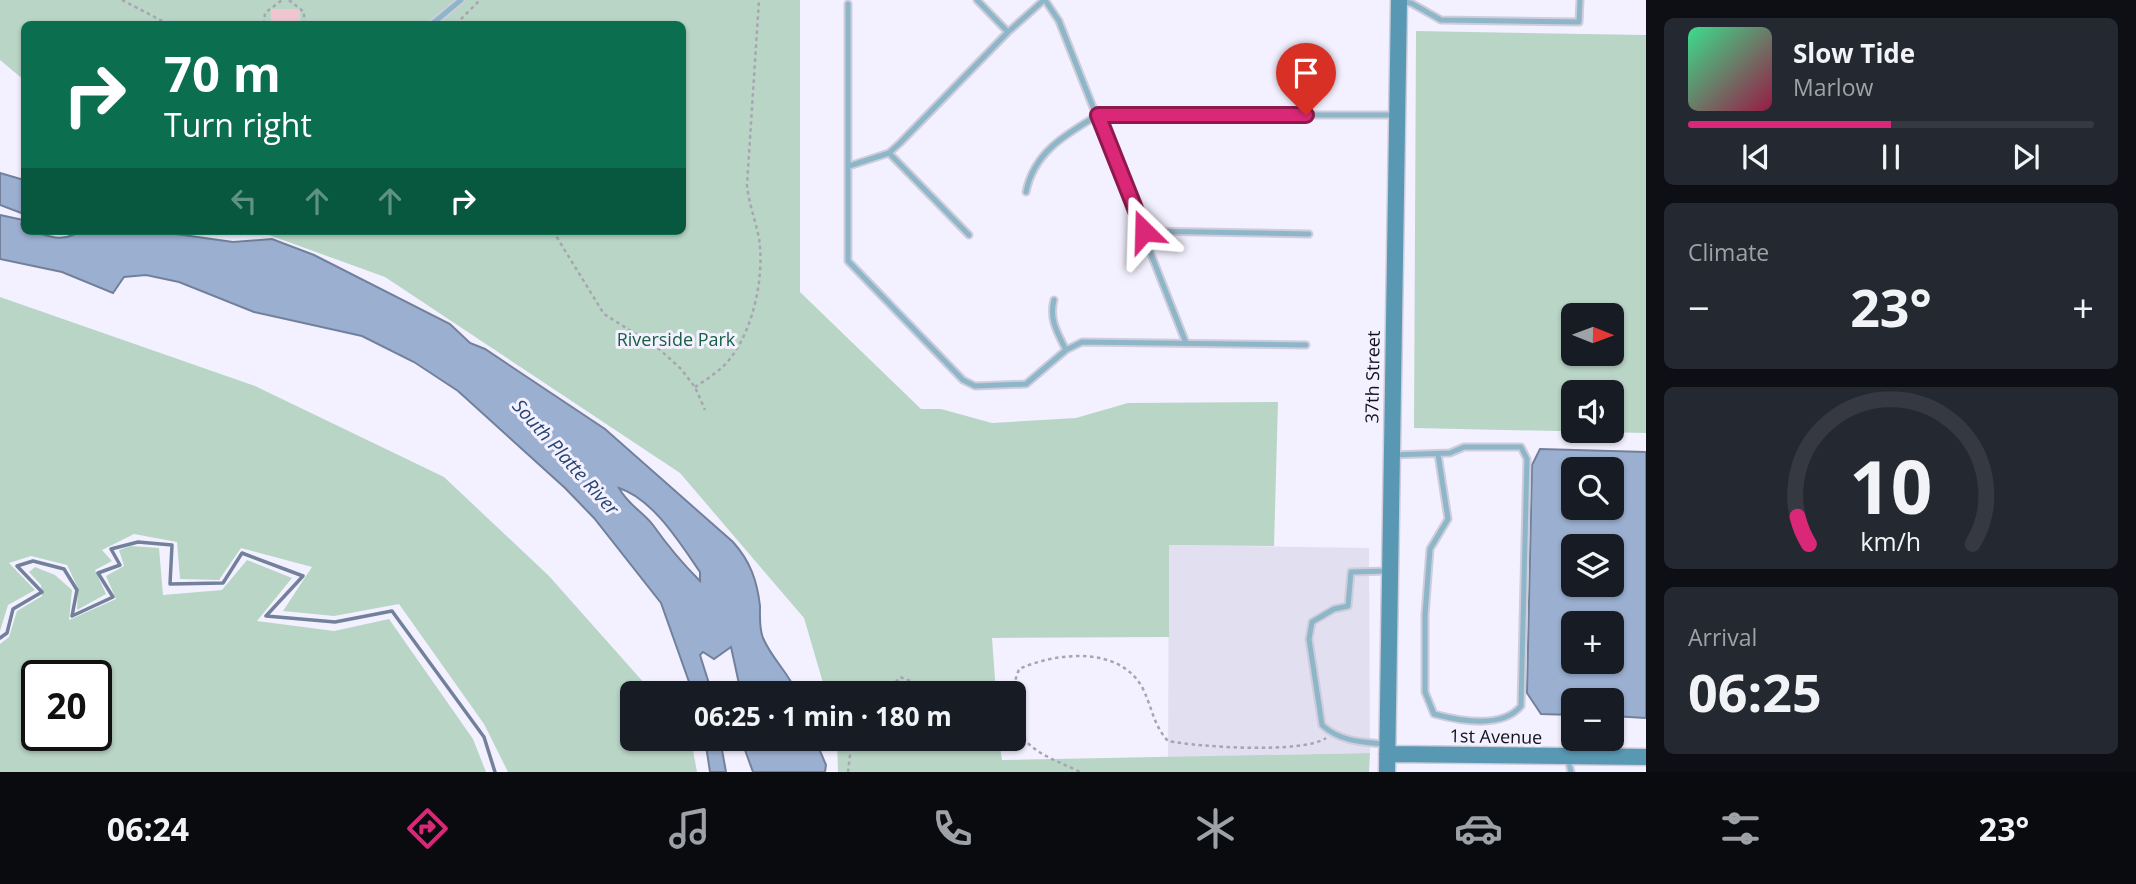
<!DOCTYPE html>
<html lang="en">
<head>
<meta charset="utf-8">
<style>
  body { margin:0; font-family:"Open Sans",sans-serif; background:#242831; color:#f1f3f6; height:100vh; display:flex; flex-direction:column; font-size:26px; white-space:nowrap }
  * { box-sizing:border-box; margin:0 }
  p { font-size:23px; color:#9ea1a6 }
  .icon { flex:none; width:38px; height:38px; fill:none; stroke:currentColor; stroke-width:2; stroke-linecap:round; stroke-linejoin:round }
  .map { position:relative; flex:1; overflow:hidden }
  .sheet { display:flex; flex-direction:column; gap:18px; padding:18px; background:#0d0f14; width:490px }
  .sheet>* { flex:none }
  .top-card { position:absolute; left:21px; top:21px; width:665px; height:214px; border-radius:10px; box-shadow:0 2px 5px #0004; background:#0b6e4f; color:#fff; overflow:hidden }
  .needle { width:46px; rotate:91deg }
  .fabs { position:absolute; left:1561px; top:303px; display:grid; gap:14px }
  .fabs a { display:grid; place-items:center; width:63px; height:63px; border-radius:10px; background:#171b24; box-shadow:0 2px 5px #0004; font-size:35px }
  .speed { position:absolute; left:21px; top:660px; display:flex; gap:14px; font-size:35px; font-weight:700; text-align:center }
  .speed>* { display:grid; place-content:center; width:91px; height:91px; border-radius:50%; background:#171b24; box-shadow:0 2px 5px #0004; line-height:1 }
  .speed .limit { border:4px solid #111; border-radius:10px; background:#fff; color:#111 }
  .pin { position:absolute; display:grid; place-items:center; width:60px; height:60px; color:#fff; margin:-72px -30px; border-radius:50% 50% 50% 0; rotate:-45deg; box-shadow:0 0 7px #0007 }
  .pin .icon { rotate:45deg }
  .me { position:absolute; width:77px; margin:-38px; rotate:338deg; stroke-linejoin:round; filter:drop-shadow(0 0 5px #0008) }
  .turn { display:flex; align-items:center; gap:24px; height:147px; padding:0 28px; font-size:32px }
  .turn .icon { width:91px; height:91px; stroke-width:2.5 }
  .turn b { display:block; font-size:49px; line-height:60px }
  .lanes { display:flex; align-items:center; height:66px; padding:0 28px; background:#0003; justify-content:center; gap:35px; direction:ltr }
  .lanes .off { opacity:.35 }
  .big { font-size:52px; font-weight:700; line-height:1.1 }
  .sheet .widget { flex:1; display:flex; flex-direction:column; justify-content:center; gap:10px; min-width:0; padding:0 24px; border-radius:10px; background:#242831 }
  .sheet .dial { align-items:center; gap:0 }
  .dial svg { height:182px; overflow:visible; fill:none; stroke:#363941; stroke-width:7; stroke-linecap:round; text-anchor:middle }
  .dial text { fill:#f1f3f6; stroke:none }
  .song { display:flex; align-items:center; gap:21px }
  .cover { width:84px; height:84px; border-radius:10px; background:linear-gradient(135deg,hsl(150 70% 55%),hsl(340 70% 35%)) }
  .played { height:7px; border-radius:4px; background:linear-gradient(90deg,#db2777 50%,#363941 50%) }
  .keys { display:flex; justify-content:space-around; direction:ltr }
  .heat { display:flex; justify-content:space-between; align-items:center; font-size:38px; direction:ltr }
  .trip { position:absolute; left:620px; top:681px; width:406px; height:70px; border-radius:10px; background:#171b24; box-shadow:0 2px 5px #0004; font-weight:700; line-height:70px; text-align:center }
  .menu { display:flex; height:112px; justify-content:space-around; align-items:center; background:#090b0e; color:#9ea1a6 }
  .menu .icon { width:49px; height:49px }
  .menu .current { color:#db2777 }
  .menu b { font-size:32px; color:#f1f3f6 }
  main { display:flex; flex:1; min-height:0 }
  .map>svg:first-child { display:block }
</style>
</head>
<body>
<main>
<div class="map">
<svg width="1646" height="772" viewBox="0 0 1646 772">
  <rect width="100%" height="100%" fill="#f3f1ff"/>
  <!-- built -->
  <path fill="#e2e0f0" d="M1169,545L1369,548L1370,753L1168,757Z"/>
  <!-- green -->
  <path fill="#b9d5c6" fill-rule="evenodd" d="M0,0H800V292L921,409H941L992,423L1076,418L1128,403L1278,402L1274,546L1169,545V637L992,638L996,693H826L804,618L680,473L385,277L258,231H682V24H24V80L0,60Z
    M1416,31L1646,35V433L1414,428ZM1573,315H1612V354H1573ZM1612,392V430H1573V392Z
    M0,297L255,386L444,477L549,576L653,693H632V738L691,739L697,772H508L484,724L399,604L334,616L283,611L312,567L241,548L219,580L180,579L177,542L134,534L102,550L112,561L95,570L106,594L77,610L78,588L67,565L31,556L9,563L35,590L8,605L0,631Z
    M131,546L159,548L163,595L222,590L247,560L292,578L257,621L334,631L389,619L473,739L486,772H0V644L9,637L17,611L42,596L41,585L29,572L35,567L55,575L72,590L69,620L116,599L106,576L124,566L119,550ZM37,676H96V735H37Z
    M837,739H999L1002,760L1370,753L1369,772H838Z"/>
  <!-- water -->
  <path fill="#9bb0d1" stroke="#72809b" stroke-width="2" fill-rule="evenodd" d="M0,173L24,180V214L0,205Z
    M0,215L23,220L21,224L24,231C44,231 54,243 73,235L65,231H174L169,233L233,242L272,239L314,255L450,324L470,343L485,349L605,429L733,542C750,561 757,580 760,606C760,616 759,628 763,638C772,659 788,672 797,693H741L731,647L714,659L703,652L700,655L712,693H693L661,603L594,518L565,488L458,391L414,362L362,336L254,312L179,282L146,275L124,277L113,293L62,272L0,259ZM619,488C653,499 680,543 700,572V581C683,564 667,545 653,525C642,511 628,505 619,488Z
    M1540,449L1646,452V718L1612,716V700H1573V715L1541,714L1527,693L1532,465ZM1573,469H1612V508H1573ZM1573,546H1612V584H1573ZM1573,623H1612V662H1573Z
    M705,739H720L726,772H710Z
    M741,739L750,744V739H815L826,765L825,772H753Z"/>
  <g fill="none" stroke-linecap="round" stroke-linejoin="round">
    <!-- stream -->
    <path stroke="#72809b" stroke-width="3.5" d="M0,638L7,633L13,609L42,592L17,566L33,561L64,569L77,590L72,616L113,597L98,573L120,565L111,549L138,542L172,545L170,584L223,583L242,553L303,576L266,616L335,622L392,611L484,737L495,772"/>
  </g>
  <!-- building -->
  <path fill="#edc6d2" d="M271,9H300V24H271Z"/>
  <g fill="none" stroke-linecap="round" stroke-linejoin="round">
    <defs>
      <path id="lane" d="M977,0L1008,32
        M1045,0L1059,21L1186,343
        M1403,2L1411,3L1441,20L1579,22L1580,0
        M848,4V261L963,380L975,386L1026,384L1066,350L1082,342L1306,345
        M432,24L461,0
        M889,153L969,235
        M849,166L889,153L900,143L1008,32L1044,0
        M1026,192C1034,152 1065,135 1098,115H1394
        M1144,231L1309,234
        M1054,300C1049,319 1057,332 1066,350
        M1393,455L1450,453L1464,447H1521L1527,459L1521,706C1502,729 1460,721 1434,714L1425,692V615L1430,549L1448,519L1438,454
        M1384,744C1361,742 1339,741 1322,725L1309,639L1312,622L1334,609L1348,606L1351,572L1388,571
        M1568,759L1571,772"/>
      <path id="secondary" d="M1387,754L1646,757
        M1387,772L1399,0"/>
    </defs>
    <!-- lane casing -->
    <use href="#lane" stroke="#cfcddb" stroke-width="9"/>
    <!-- secondary casing -->
    <use href="#secondary" stroke="#cfcddb" stroke-width="19"/>
    <!-- path -->
    <path stroke="#a7a5b2" stroke-width="2.5" stroke-dasharray="3.5 3.5" stroke-linecap="butt" d="M122,0L168,24
      M289,0L304,12V24
      M264,24L265,13L282,0
      M456,24L480,0
      M553,231L604,314L658,348L681,369L695,387L705,410
      M695,387C707,379 720,371 729,360C752,332 763,283 760,247C759,229 749,207 747,185L759,0
      M887,693L900,677L941,693
      M1011,693L1019,669C1057,652 1119,646 1142,687C1152,706 1153,725 1168,741C1198,747 1303,754 1326,738
      M1013,712C1020,751 1048,756 1080,772
      M848,772L852,738"/>
    <!-- lane -->
    <use href="#lane" stroke="#8eb6c9" stroke-width="5"/>
    <!-- secondary -->
    <use href="#secondary" stroke="#5998b3" stroke-width="16"/>
  </g>
  <g fill="none" stroke-linecap="round" stroke-linejoin="round">
    <defs>
      <path id="route" d="M1144,231L1098,115H1306"/>
    </defs>
    <!-- route casing -->
    <use href="#route" stroke="#8e194d" stroke-width="18"/>
    <!-- route -->
    <use href="#route" stroke="#db2777" stroke-width="12"/>
  </g>
  <g text-anchor="middle" dominant-baseline="central" stroke-width="6" stroke-linejoin="round" paint-order="stroke">
    <!-- park labels -->
    <g font-size="18" fill="#185e43" stroke="#f3f1ff">
      <text x="676" y="339">Riverside Park</text>
    </g>
    <!-- street labels -->
    <g font-size="18" fill="#14111c" stroke="#f3f1ff">
      <text transform="translate(1372 377) rotate(-89)">37th Street</text>
      <text transform="translate(1496 736) rotate(1)">1st Avenue</text>
    </g>
    <!-- water labels -->
    <g font-size="19" font-style="italic" fill="#26436f" stroke="#f3f1ff">
      <text transform="translate(566 457) rotate(48)">South Platte River</text>
    </g>
  </g>
</svg>
<div class="fabs">
<a><svg class="needle" viewBox="-14 -14 28 28"><path d="M0-13l5 13h-10z" fill="#e53935"/><path d="M0 13l5-13h-10z" fill="#9ea1a6"/></svg></a>
<a><svg class="icon" aria-label="sound" viewBox="0 0 24 24"><path d="M4 9h4l5-4v14l-5-4H4zM17 9q2 3 0 6"/></svg></a>
<a><svg class="icon" aria-label="search" viewBox="0 0 24 24"><circle cx="10" cy="10" r="6"/><path d="M15 15l6 6"/></svg></a>
<a><svg class="icon" aria-label="layers" viewBox="0 0 24 24"><path d="M12 4l9 5-9 5-9-5zM3 14l9 5 9-5"/></svg></a>
<a>+</a>
<a>−</a>
</div>
<div class="speed"><div class="limit">20</div></div>
<div class="pin" style="left:1306px;top:115px;background:#d93025"><svg class="icon" aria-label="arrive" viewBox="0 0 24 24"><path d="M6 21V4h12l-3 4 3 4H6"/></svg></div>
<svg class="me" style="left:1144px;top:231px" viewBox="-20 -20 40 40"><path d="M0-17L14 15 0 8-14 15z" fill="#db2777" stroke="#fff" stroke-width="4"/></svg>
<div class="trip">06:25 · 1 min · 180 m</div>
<div class="top-card">
<div class="turn"><svg class="icon" aria-label="right" viewBox="0 0 24 24"><path d="M7 20v-9h11M14 6l5 5-5 5"/></svg><div><b>70 m</b>Turn right</div></div>
<div class="lanes"><svg class="icon off" aria-label="left" viewBox="0 0 24 24"><path d="M17 20v-9H6M10 6l-5 5 5 5"/></svg><svg class="icon off" aria-label="ahead" viewBox="0 0 24 24"><path d="M12 20V5M6 11l6-6 6 6"/></svg><svg class="icon off" aria-label="ahead" viewBox="0 0 24 24"><path d="M12 20V5M6 11l6-6 6 6"/></svg><svg class="icon" aria-label="right" viewBox="0 0 24 24"><path d="M7 20v-9h11M14 6l5 5-5 5"/></svg></div>
</div>
</div>
<section class="sheet">
<div class="widget">
<div class="song"><i class="cover"></i><div><b>Slow Tide</b><p>Marlow</p></div></div>
<div class="played"></div>
<div class="keys"><svg class="icon" aria-label="previous" viewBox="0 0 24 24"><path d="M18 5L8 12l10 7zM5 5v14"/></svg><svg class="icon" aria-label="pause" viewBox="0 0 24 24"><path d="M8 5v14M16 5v14"/></svg><svg class="icon" aria-label="next" viewBox="0 0 24 24"><path d="M6 5l10 7-10 7zM19 5v14"/></svg></div>
</div>
<div class="widget"><p>Climate</p>
<div class="heat"><a>−</a><b class="big">23°</b><a>+</a></div>
</div>
<div class="widget dial"><svg viewBox="0 0 100 80">
<path d="M14 69A42 42 0 1 1 86 69"/>
<path d="M14 69A42 42 0 0 1 9 57" stroke="#db2777"/>
<text x="50" y="56" font-size="32" font-weight="700">10</text>
<text x="50" y="72" font-size="11">km/h</text>
</svg></div>
<div class="widget"><p>Arrival</p><b class="big">06:25</b></div>
</section>
</main>
<nav class="menu">
<b>06:24</b>
<svg class="icon current" aria-label="directions" viewBox="0 0 24 24"><path d="M12 3l9 9-9 9-9-9zM9 14v-3h6M13 9l2 2-2 2"/></svg>
<svg class="icon" aria-label="music" viewBox="0 0 24 24"><path d="M9 18V5l10-2v13"/><circle cx="6" cy="18" r="3"/><circle cx="16" cy="16" r="3"/></svg>
<svg class="icon" aria-label="phone" viewBox="0 0 24 24"><path d="M5 4h4l2 5-3 2q2 4 5 5l2-3 5 2v4C11 20 4 13 5 4z"/></svg>
<svg class="icon" aria-label="climate" viewBox="0 0 24 24"><path d="M12 3v18M4 7l16 10M4 17L20 7"/></svg>
<svg class="icon" aria-label="car" viewBox="0 0 24 24"><path d="M5 17H2v-5l4-1 3-4h7l3 4 3 1v5h-3M9 17h6M6 11h13"/><circle cx="7" cy="17" r="2"/><circle cx="17" cy="17" r="2"/></svg>
<svg class="icon" aria-label="filters" viewBox="0 0 24 24"><path d="M4 7h16M4 17h16"/><circle cx="9" cy="7" r="2"/><circle cx="15" cy="17" r="2"/></svg>
<b>23°</b>
</nav>
</body>
</html>
